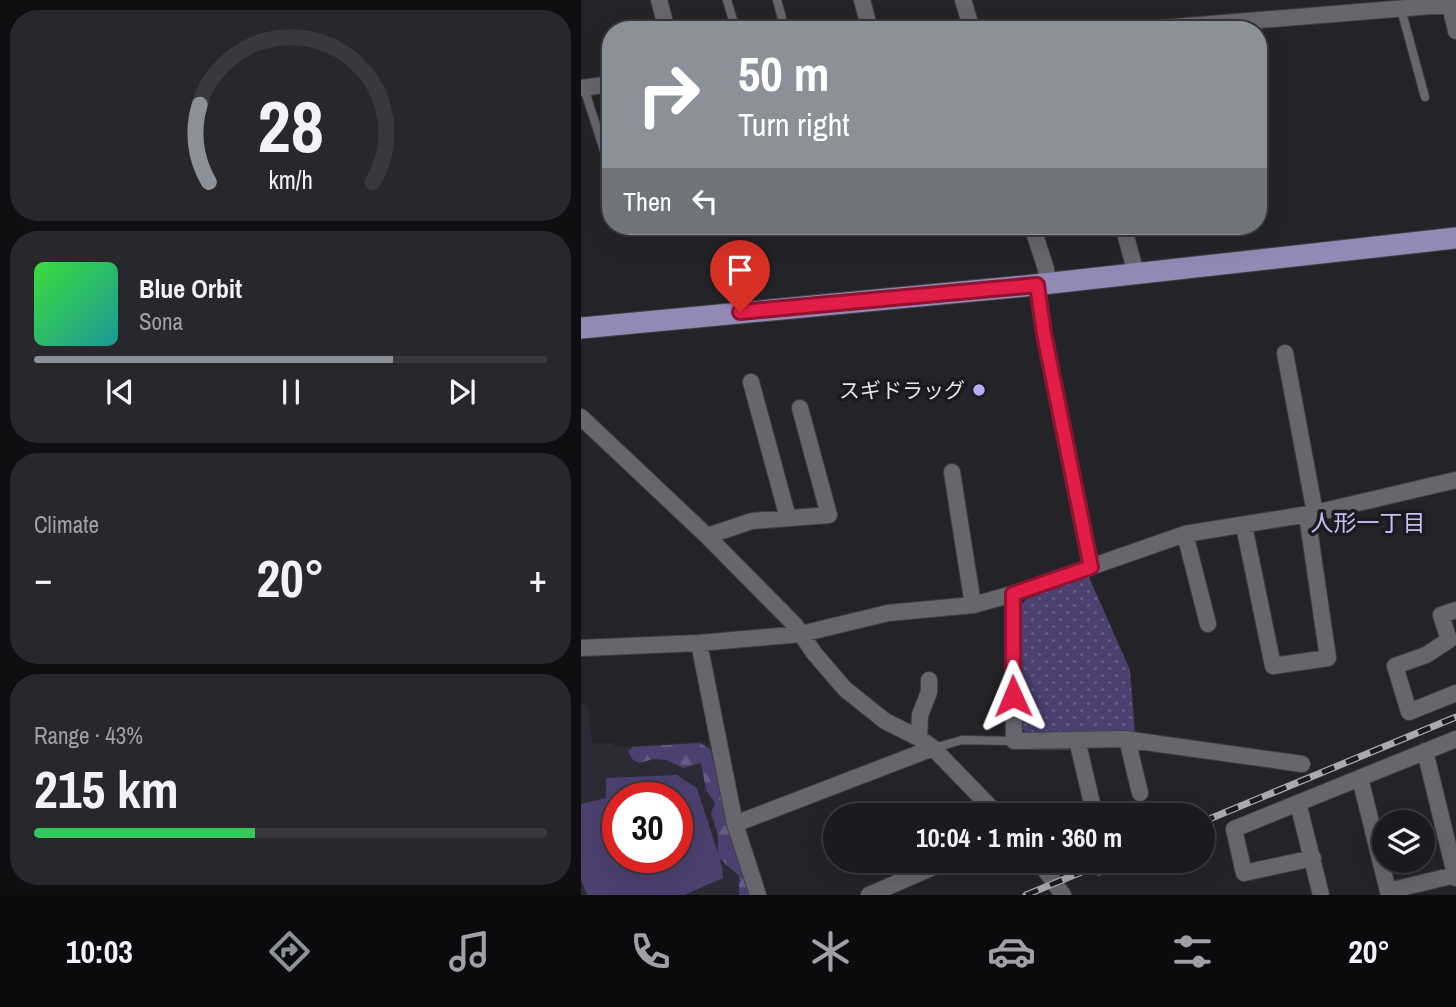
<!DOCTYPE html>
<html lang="en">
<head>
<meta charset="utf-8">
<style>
  body { margin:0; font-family:"Archivo Narrow","Noto Sans JP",sans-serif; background:#28272b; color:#f1f3f6; height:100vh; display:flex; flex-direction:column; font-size:26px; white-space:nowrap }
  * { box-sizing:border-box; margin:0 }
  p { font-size:23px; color:#a0a1a4 }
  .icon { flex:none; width:38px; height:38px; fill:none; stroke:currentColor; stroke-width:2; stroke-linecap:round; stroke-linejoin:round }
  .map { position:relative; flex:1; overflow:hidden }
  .sheet { display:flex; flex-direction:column; gap:10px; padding:10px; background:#0f0e10; width:581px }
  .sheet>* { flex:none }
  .top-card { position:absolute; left:21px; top:21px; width:665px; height:214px; border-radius:28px; box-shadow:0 7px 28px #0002,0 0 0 2px #39383c; background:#8c9099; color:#fff; overflow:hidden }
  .buttons { position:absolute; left:791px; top:810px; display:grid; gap:14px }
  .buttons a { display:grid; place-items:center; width:63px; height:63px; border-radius:50%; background:#1b1a1e; box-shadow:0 7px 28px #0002,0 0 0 2px #39383c; font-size:35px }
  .speed { position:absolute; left:21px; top:782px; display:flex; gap:14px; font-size:35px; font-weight:700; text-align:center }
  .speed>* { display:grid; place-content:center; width:91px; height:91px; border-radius:50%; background:#1b1a1e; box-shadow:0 7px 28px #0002,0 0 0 2px #39383c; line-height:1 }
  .speed .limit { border:10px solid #d22; background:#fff; color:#111 }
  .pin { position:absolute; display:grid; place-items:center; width:60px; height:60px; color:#fff; margin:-72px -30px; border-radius:50% 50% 50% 0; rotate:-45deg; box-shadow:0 0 7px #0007 }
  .pin .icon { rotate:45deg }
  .me { position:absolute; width:77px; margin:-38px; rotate:359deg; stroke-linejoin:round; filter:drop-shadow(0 0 5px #0008) }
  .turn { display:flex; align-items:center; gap:24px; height:147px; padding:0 21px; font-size:32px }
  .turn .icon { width:91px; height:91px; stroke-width:2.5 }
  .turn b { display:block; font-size:49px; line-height:60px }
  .then { display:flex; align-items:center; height:66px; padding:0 21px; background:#0003; gap:14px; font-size:26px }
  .big { font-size:52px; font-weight:800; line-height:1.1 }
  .sheet .card { flex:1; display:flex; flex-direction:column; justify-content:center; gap:10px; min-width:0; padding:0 24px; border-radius:28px; background:#28272b }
  .sheet .dial { align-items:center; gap:0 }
  .dial svg { height:182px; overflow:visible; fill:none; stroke:#39383c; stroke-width:7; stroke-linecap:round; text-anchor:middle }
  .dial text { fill:#f1f3f6; stroke:none }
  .song { display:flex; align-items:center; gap:21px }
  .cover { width:84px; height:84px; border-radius:10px; background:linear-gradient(135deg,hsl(120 70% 55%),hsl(180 70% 35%)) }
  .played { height:7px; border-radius:4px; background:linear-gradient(90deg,#8c9099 70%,#39383c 70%) }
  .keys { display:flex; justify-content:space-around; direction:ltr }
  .heat { display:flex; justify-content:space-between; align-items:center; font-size:38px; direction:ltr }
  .charge { height:10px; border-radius:5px; background:linear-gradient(90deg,#34c759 43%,#39383c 0) }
  .trip { position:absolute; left:242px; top:803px; width:392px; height:70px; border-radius:35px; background:#1b1a1e; box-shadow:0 7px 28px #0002,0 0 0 2px #39383c; font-weight:800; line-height:70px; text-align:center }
  .dock { display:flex; height:112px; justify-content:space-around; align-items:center; background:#0b0a0c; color:#a0a1a4 }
  .dock .icon { width:49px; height:49px }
  .dock .on { color:#8c9099 }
  .dock b { font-size:32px; color:#f1f3f6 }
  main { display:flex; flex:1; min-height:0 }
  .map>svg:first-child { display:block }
</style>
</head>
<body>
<main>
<section class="sheet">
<div class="card dial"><svg viewBox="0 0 100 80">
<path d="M14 69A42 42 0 1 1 86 69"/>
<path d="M14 69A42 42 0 0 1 10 35" stroke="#8c9099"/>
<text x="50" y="56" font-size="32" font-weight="700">28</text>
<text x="50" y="72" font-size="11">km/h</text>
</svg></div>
<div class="card">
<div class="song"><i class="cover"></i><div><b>Blue Orbit</b><p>Sona</p></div></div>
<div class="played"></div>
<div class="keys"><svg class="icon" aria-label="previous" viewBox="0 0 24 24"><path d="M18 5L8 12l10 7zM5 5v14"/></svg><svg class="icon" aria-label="pause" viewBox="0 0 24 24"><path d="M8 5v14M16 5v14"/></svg><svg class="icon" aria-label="next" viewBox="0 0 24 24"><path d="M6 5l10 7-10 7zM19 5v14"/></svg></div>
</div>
<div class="card"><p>Climate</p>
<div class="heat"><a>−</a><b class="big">20°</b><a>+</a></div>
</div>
<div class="card"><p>Range · 43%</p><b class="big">215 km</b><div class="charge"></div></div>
</section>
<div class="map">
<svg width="875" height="895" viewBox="0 0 875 895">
  <defs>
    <pattern id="grass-dots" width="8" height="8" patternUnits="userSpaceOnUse" patternTransform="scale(1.75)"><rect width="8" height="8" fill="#4b406f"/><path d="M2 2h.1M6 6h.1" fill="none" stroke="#655b84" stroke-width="1.8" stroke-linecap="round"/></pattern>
    <pattern id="forest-firs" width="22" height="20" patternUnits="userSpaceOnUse" patternTransform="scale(1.75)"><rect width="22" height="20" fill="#4b406f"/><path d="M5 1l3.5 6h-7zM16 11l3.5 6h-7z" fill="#655b84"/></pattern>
  </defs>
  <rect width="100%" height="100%" fill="#242328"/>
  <!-- built -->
  <path fill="#2c2a35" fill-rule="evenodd" d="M0,705H7L11,743H33L34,747L121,741L132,746L174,895H0ZM37,798H96V858H37Z"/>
  <!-- grass -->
  <path fill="url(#grass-dots)" d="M507,575L549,670L554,733H446L441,729L440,604L446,599Z"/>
  <!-- forest -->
  <path fill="url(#forest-firs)" d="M119,743L129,749L172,895H158V876L137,857V836L130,813L134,803L125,790L120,763L102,768L85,760L72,759L59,763L52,760L47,751L52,747Z"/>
  <!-- pitch -->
  <path fill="#4b406f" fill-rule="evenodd" d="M96,775L116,788L141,866L142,878L103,895H6L0,880V804L25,798V778ZM37,798H96V858H37Z"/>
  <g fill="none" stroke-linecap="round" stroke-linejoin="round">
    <defs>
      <path id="lane" d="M146,0L155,30
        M196,0L204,30
        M820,9L844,97
        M3,88L30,172
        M353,748L381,740L433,741"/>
      <path id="street" d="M78,0L86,30
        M281,0L289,30
        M382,0L391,30
        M868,0L875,31
        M556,30L875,4
        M0,88L30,84
        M451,226L465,269L466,283
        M542,226L555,273
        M456,284L463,334L510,567
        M704,353L734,513
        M170,382L207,518
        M0,417L126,536L214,625L233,653L264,689L304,721L338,738L352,748L418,816
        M371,472L392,605
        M663,526L692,666L747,658L726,515
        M604,534L627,624
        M126,536L171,521L248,515L219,408
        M432,594L433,741L543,739L721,764
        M875,610L860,615L868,640L845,655L814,666L828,712L875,693
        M118,643L154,824L177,895
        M0,648L118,643L220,634L307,613L392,605L432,594L604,534L734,513L875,480
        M338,738L339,715L348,692V680
        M546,739L559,793
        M496,740L514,816
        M844,751L875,878
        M779,778L808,895
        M717,803L740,895
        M154,824L352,748
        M732,858L663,873L653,829L875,739
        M458,861L482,895
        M807,891L874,875
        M288,895L366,861"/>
      <path id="primary" d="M0,328L444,286L875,238"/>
    </defs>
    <!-- lane casing -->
    <use href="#lane" stroke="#414045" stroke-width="10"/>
    <!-- street casing -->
    <use href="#street" stroke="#414045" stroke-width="18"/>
    <!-- primary casing -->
    <use href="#primary" stroke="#414045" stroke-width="23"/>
    <!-- lane -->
    <use href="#lane" stroke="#67666d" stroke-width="8"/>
    <!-- street -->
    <use href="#street" stroke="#67666d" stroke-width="16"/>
    <!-- primary -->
    <use href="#primary" stroke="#9289b4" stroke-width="21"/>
    <defs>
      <path id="rail" d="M621,822L875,717
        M518,872L544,861
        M445,895L527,861"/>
    </defs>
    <!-- rail casing -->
    <use href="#rail" stroke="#aaa9ae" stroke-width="7"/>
    <!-- rail -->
    <use href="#rail" stroke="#1a1a1f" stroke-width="4.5" stroke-dasharray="13" stroke-linecap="butt"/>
  </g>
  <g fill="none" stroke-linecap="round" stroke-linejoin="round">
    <defs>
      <path id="route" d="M159,312L456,285L463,334L510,567L432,594V696"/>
    </defs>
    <!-- route casing -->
    <use href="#route" stroke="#92132f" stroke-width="18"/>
    <!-- route -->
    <use href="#route" stroke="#e11d48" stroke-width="12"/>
  </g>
  <!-- markers -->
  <circle fill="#b9aaf7" stroke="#1a1a1f" stroke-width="2.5" cx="398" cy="390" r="7"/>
  <g text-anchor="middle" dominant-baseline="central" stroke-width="7" stroke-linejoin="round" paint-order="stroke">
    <!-- poi labels -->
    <g font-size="21" fill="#e5e5e9" stroke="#1a1a1f" text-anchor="end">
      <text x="384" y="390">スギドラッグ</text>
    </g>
    <!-- neighbourhood labels -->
    <g font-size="23" fill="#c8bdf7" stroke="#1a1a1f">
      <text x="787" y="522">人形一丁目</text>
    </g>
  </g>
</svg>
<div class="buttons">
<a><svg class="icon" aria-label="layers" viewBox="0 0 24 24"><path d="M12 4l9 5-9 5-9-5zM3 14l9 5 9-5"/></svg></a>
</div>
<div class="speed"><div class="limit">30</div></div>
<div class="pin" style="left:159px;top:312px;background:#d93025"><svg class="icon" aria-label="arrive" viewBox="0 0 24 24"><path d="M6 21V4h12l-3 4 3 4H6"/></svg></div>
<svg class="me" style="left:432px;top:696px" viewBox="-20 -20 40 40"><path d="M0-17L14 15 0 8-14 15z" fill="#e11d48" stroke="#fff" stroke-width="4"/></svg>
<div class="trip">10:04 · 1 min · 360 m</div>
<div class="top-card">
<div class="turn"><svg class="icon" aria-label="right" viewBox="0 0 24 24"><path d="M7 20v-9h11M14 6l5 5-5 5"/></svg><div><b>50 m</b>Turn right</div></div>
<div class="then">Then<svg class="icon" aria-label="left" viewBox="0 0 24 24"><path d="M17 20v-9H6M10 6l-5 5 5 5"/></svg></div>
</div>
</div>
</main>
<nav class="dock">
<b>10:03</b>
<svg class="icon on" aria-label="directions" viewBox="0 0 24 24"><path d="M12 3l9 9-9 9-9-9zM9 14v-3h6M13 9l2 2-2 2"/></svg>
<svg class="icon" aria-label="music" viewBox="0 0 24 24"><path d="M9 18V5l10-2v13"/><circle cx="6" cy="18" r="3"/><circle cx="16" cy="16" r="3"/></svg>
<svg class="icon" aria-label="phone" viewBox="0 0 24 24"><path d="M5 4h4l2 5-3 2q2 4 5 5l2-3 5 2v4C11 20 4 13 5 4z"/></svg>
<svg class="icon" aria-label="climate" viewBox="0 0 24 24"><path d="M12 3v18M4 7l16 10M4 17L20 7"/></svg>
<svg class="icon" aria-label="car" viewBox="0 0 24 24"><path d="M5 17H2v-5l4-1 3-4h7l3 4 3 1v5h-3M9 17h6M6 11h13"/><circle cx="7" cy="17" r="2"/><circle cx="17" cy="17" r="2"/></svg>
<svg class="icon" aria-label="filters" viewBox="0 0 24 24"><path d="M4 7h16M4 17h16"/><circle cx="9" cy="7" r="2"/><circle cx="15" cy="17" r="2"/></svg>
<b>20°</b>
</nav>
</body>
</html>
